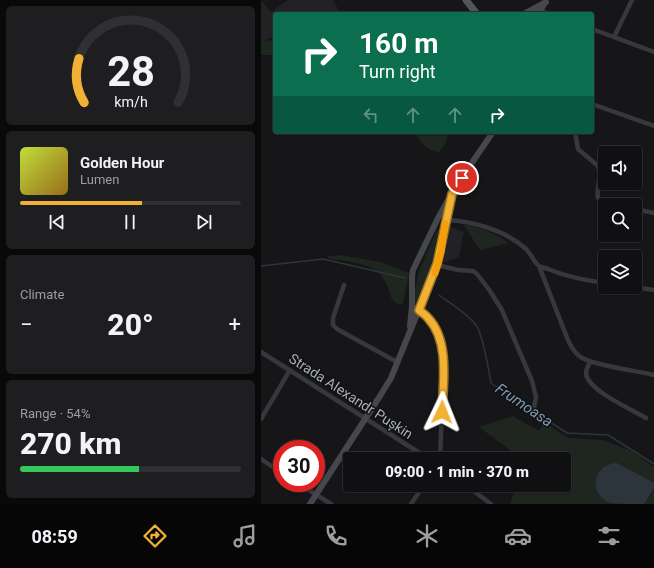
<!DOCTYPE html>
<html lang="en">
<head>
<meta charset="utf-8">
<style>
  body { margin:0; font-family:Roboto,sans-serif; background:#1e1e20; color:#f1f3f6; height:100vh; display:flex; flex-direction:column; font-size:15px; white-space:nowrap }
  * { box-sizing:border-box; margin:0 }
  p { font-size:13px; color:#9c9d9f }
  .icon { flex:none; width:22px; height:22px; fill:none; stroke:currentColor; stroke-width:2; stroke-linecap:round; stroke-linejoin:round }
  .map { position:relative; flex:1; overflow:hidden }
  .drawer { display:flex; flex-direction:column; gap:6px; padding:6px; background:#09090a; width:261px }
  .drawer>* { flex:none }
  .guide { position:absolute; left:12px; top:12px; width:321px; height:122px; border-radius:4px; box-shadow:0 1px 3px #0004,0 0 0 1px #303032; background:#0b6e4f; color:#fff; overflow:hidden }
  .controls { position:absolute; left:337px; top:146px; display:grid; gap:8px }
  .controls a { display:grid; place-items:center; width:44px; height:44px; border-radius:4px; background:#101012; box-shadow:0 1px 3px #0004,0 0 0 1px #303032; font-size:20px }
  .speed { position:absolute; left:12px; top:440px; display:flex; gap:8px; font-size:20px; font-weight:700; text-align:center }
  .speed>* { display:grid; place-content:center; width:52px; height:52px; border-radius:50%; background:#101012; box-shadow:0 1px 3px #0004,0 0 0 1px #303032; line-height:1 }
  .speed .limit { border:6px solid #d22; background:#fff; color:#111 }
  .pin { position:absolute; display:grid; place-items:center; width:34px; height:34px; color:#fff; margin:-17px; border:2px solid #fff; border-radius:50%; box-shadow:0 1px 4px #0007 }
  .me { position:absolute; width:44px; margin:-22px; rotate:2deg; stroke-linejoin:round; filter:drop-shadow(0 0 3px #0008) }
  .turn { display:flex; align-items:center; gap:14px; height:84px; padding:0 20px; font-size:18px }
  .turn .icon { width:52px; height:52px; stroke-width:2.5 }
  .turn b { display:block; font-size:28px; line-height:34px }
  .lanes { display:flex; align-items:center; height:38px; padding:0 20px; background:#0003; justify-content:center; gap:20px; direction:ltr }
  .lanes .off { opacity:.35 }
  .big { font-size:30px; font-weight:800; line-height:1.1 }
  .drawer .widget { flex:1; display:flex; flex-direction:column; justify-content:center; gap:6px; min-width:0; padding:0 14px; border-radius:6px; background:#1e1e20 }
  .drawer .dial { align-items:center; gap:0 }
  .dial svg { height:104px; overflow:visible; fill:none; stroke:#303032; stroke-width:7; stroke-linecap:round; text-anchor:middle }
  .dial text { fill:#f1f3f6; stroke:none }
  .song { display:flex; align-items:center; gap:12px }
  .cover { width:48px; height:48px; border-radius:6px; background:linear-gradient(135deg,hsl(70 70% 55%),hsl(40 70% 35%)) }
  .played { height:4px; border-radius:2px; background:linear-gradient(90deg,#f2b134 55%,#303032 55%) }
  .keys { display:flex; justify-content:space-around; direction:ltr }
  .heat { display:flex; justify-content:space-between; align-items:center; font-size:22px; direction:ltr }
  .charge { height:6px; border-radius:3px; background:linear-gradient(90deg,#34c759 54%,#303032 0) }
  .trip { position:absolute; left:82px; top:452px; width:228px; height:40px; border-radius:4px; background:#101012; box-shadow:0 1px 3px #0004,0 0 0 1px #303032; font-weight:800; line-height:40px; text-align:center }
  .tabs { display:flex; height:64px; justify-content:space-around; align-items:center; background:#060607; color:#9c9d9f }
  .tabs .icon { width:28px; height:28px }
  .tabs .active { color:#f2b134 }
  .tabs b { font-size:18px; color:#f1f3f6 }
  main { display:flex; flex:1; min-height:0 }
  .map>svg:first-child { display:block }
</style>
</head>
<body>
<main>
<section class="drawer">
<div class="widget dial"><svg viewBox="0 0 100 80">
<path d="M14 69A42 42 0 1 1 86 69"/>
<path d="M14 69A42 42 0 0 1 10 35" stroke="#f2b134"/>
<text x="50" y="56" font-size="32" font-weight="700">28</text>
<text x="50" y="72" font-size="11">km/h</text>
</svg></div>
<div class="widget">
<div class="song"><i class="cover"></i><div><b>Golden Hour</b><p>Lumen</p></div></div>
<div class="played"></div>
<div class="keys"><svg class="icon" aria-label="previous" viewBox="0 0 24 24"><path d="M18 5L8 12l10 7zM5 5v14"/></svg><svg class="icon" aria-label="pause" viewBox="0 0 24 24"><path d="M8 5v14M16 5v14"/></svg><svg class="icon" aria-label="next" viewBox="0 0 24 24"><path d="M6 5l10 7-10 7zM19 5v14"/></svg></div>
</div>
<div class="widget"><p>Climate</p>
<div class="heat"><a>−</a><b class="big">20°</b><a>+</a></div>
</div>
<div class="widget"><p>Range · 54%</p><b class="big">270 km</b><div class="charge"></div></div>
</section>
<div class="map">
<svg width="393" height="504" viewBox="0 0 393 504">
  <rect width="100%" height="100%" fill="#161618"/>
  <!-- built -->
  <path fill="#222225" d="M0,0L10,12L27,0H72L80,14H14V36L0,42Z
    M188,226L203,232L198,257L181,263Z"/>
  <!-- green -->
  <path fill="#1e261f" d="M14,33V55H0V41L11,40Z
    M156,132H187C187,139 183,146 178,152C167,151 162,145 156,137Z
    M202,224C219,227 234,233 248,243L219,250Z
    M178,229L168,275L157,301L154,303L152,300L158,271L174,234L176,230Z
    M79,255L119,262L148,273L142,303L139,305C127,299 131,295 126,285C124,281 120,275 117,272C106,263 82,260 68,259L67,256Z
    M252,416L278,431L283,422L307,438L342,440L370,451L393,467V504H249L252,496L254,485H303V459H255L254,454L218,427Z"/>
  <!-- water -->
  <path fill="#2c353c" d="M356,463L393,483V488L383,504C374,504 356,504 349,503C327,494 331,464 356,463Z"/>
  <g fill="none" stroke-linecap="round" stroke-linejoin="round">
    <!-- stream -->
    <path stroke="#2c353c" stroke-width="1.5" d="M0,266L62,259L144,278
      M178,295C190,304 206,313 215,325C223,337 227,368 230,383L258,402L306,433L347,435L393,464"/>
    <!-- street -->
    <path stroke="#37383d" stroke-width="4.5" d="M279,11L290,14
      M331,29L393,52
      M353,37L371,0
      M331,104L393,126
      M314,132L317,149L337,166C341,176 335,188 337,198L342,203L351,205
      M374,209L393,213
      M185,220C212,221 244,230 265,249C270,254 273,262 278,266C280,267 284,268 287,269C306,277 324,280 344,283
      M176,265L197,270L212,271L216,274L229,291L241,310L271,381L275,397L273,408
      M278,266L305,335C308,343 312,351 318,356C329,365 377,371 393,375
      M83,285L72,318V325L76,329L136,362
      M373,287L393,290
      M158,310C161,313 165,315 168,318C177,329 181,346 183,360L179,459
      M0,352L168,459
      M329,362C327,366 325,369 325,374C328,391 370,409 385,418
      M0,419L29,370
      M0,459L21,473
      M37,483L70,504
      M205,485L230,504
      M150,504L163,485"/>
    <!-- secondary -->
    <path stroke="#45474d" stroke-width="6" d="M263,14L285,2
      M277,14L284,3
      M149,326L151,306V276L152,270L177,218L195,186L232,132
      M49,504L119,396L130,378L176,265L191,194"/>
    <!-- primary -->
    <path stroke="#53555c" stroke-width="7" d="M205,0L216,14"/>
  </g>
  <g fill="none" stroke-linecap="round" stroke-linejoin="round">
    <defs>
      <path id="route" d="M181,412C182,383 189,341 167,318C165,315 161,313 158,310L176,264L191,194L201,178"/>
    </defs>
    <!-- route casing -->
    <use href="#route" stroke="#9d7322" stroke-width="10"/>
    <!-- route -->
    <use href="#route" stroke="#f2b134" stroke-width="7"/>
    <!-- slow -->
    <path stroke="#f59e0b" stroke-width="7" d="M174,273L180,252L184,224"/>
  </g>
  <g text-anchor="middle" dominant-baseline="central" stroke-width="3" stroke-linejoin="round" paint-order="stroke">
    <!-- street labels -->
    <g font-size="14" fill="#a8adb8" stroke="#111113">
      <text transform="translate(90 396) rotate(33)">Strada Alexandr Pușkin</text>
    </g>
    <!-- water labels -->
    <g font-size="15" font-style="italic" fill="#7f9bb3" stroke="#111113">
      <text transform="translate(263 405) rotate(34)">Frumoasa</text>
    </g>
  </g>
</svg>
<div class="controls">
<a><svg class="icon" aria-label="sound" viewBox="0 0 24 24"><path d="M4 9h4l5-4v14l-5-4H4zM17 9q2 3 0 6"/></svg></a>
<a><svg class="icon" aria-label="search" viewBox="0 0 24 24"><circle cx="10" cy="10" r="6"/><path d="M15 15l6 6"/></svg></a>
<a><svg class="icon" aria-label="layers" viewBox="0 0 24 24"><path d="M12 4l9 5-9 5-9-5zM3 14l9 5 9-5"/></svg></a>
</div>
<div class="speed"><div class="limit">30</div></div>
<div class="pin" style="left:201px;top:178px;background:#d93025"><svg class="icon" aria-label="arrive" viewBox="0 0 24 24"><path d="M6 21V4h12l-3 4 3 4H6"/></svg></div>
<svg class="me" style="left:181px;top:412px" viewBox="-20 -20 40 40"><path d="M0-17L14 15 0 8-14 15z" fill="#f2b134" stroke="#fff" stroke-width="4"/></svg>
<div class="trip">09:00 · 1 min · 370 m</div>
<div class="guide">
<div class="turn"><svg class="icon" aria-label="right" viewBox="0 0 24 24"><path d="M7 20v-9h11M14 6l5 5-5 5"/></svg><div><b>160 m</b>Turn right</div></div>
<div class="lanes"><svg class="icon off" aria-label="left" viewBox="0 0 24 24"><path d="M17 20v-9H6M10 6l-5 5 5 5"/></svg><svg class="icon off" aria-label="ahead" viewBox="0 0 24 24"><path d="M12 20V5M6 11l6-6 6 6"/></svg><svg class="icon off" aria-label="ahead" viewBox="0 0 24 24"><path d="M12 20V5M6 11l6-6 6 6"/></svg><svg class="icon" aria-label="right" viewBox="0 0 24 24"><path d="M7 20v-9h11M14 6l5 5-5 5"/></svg></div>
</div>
</div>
</main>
<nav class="tabs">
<b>08:59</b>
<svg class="icon active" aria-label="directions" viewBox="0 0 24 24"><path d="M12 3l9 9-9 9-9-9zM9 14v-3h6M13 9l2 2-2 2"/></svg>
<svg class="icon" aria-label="music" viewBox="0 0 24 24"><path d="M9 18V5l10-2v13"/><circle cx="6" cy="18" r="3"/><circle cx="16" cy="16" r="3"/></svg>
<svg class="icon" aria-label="phone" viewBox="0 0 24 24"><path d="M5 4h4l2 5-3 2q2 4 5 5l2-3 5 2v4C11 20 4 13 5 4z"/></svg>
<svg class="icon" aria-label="climate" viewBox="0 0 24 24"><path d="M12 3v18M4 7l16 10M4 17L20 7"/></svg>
<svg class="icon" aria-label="car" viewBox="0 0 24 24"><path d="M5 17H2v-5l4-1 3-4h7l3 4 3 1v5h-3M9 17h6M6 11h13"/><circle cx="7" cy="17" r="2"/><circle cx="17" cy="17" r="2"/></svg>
<svg class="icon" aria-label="filters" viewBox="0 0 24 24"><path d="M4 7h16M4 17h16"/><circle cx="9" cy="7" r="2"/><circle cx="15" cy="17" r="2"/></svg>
</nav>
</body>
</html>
